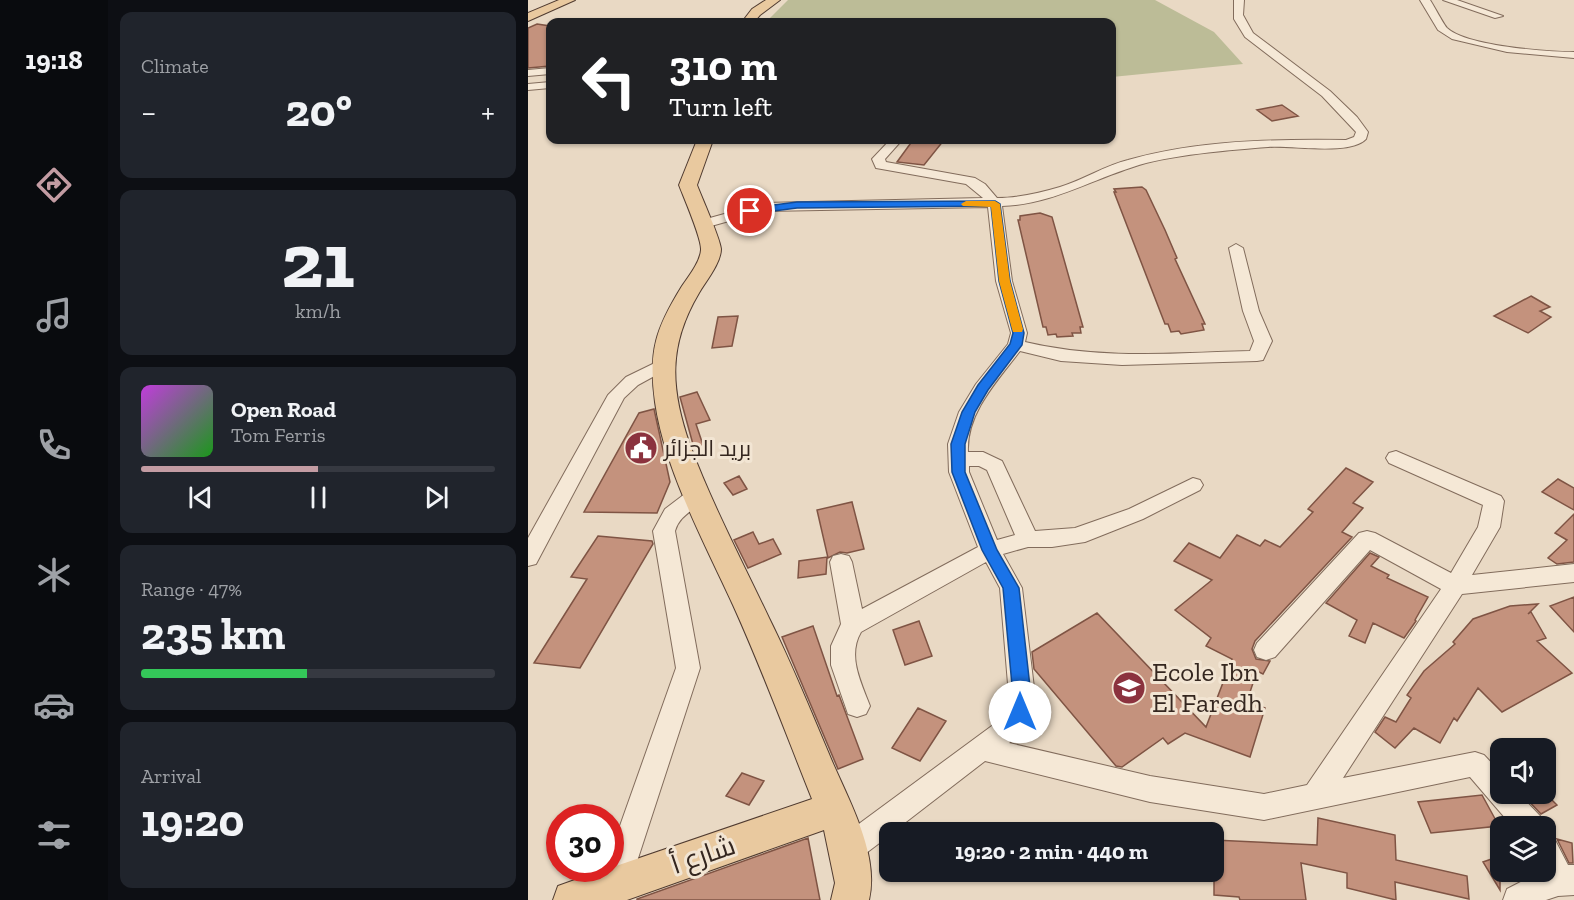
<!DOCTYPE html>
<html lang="en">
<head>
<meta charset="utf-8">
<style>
  body { margin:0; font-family:"Zilla Slab",Cairo,serif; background:#20242c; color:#f1f3f6; height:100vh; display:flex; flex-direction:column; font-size:22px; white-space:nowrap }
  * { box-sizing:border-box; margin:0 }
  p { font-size:20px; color:#9ea1a6 }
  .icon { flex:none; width:33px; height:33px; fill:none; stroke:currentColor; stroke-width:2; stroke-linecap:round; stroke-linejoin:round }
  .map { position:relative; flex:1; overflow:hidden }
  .sheet { display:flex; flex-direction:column; gap:12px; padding:12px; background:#0d0f14; width:420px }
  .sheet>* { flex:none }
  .top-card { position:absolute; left:18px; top:18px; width:570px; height:126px; border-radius:12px; box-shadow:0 2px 4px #0004; background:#202124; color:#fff; overflow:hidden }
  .tools { position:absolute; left:962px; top:738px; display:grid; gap:12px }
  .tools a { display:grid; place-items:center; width:66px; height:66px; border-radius:12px; background:#171b24; box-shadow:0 2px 4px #0004; font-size:30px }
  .speed { position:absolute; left:18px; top:804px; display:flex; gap:12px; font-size:30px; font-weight:700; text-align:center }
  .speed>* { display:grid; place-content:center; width:78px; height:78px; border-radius:50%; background:#171b24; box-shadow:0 2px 4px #0004; line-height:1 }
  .speed .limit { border:9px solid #d22; background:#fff; color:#111 }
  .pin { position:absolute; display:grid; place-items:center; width:51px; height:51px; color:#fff; margin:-26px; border:3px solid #fff; border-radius:50%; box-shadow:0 2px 6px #0007 }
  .me { position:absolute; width:66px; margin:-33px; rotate:0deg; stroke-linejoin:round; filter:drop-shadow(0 0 4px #0008) }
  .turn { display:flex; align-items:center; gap:21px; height:126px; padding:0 24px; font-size:27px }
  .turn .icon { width:78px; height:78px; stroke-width:2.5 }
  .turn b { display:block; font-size:42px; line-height:51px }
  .big { font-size:45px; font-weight:700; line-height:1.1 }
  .sheet .card { flex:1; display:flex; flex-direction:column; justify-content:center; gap:9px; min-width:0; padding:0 21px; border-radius:12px; background:#20242c }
  .sheet .dial { align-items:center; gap:0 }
  .dial b { font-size:78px; line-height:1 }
  .song { display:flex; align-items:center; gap:18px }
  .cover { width:72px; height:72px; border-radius:9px; background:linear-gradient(135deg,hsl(290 70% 55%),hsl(120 70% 35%)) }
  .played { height:6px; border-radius:3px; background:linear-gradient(90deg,#c39ca3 50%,#363941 50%) }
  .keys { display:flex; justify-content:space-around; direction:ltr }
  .heat { display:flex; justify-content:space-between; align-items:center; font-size:33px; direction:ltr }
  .charge { height:9px; border-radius:4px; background:linear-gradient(90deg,#34c759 47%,#363941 0) }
  .trip { position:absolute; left:351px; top:822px; width:345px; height:60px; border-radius:12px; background:#171b24; box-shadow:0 2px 4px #0004; font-weight:700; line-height:60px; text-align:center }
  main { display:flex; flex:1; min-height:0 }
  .tabs { display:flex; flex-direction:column; width:108px; justify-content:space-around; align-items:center; background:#090b0e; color:#9ea1a6 }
  .tabs .icon { width:42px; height:42px }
  .tabs .selected { color:#c39ca3 }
  .tabs b { font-size:27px; color:#f1f3f6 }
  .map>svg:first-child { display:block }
</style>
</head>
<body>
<main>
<nav class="tabs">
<b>19:18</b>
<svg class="icon selected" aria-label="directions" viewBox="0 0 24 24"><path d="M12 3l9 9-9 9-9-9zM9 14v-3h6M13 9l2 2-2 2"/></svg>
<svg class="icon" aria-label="music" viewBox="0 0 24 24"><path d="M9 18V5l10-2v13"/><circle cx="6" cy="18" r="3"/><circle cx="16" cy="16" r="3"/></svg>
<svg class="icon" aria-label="phone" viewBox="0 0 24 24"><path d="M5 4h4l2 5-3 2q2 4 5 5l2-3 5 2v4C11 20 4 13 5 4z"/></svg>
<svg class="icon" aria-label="climate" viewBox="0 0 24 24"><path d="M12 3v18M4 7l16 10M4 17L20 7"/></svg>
<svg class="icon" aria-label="car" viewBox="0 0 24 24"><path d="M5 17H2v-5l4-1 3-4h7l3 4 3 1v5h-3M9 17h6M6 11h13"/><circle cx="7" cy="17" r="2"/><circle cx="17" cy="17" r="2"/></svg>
<svg class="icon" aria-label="filters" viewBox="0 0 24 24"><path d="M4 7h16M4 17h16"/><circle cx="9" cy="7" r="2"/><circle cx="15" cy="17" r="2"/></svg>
</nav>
<section class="sheet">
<div class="card"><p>Climate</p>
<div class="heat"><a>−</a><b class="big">20°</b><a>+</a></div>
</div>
<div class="card dial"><b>21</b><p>km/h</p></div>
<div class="card">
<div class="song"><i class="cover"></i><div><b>Open Road</b><p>Tom Ferris</p></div></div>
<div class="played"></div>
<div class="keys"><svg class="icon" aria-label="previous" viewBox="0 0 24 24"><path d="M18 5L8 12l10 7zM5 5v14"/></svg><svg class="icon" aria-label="pause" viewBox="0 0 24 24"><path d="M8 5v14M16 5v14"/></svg><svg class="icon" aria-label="next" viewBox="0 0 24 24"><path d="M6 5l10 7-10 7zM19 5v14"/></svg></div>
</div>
<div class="card"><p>Range · 47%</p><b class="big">235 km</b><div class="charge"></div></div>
<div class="card"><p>Arrival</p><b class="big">19:20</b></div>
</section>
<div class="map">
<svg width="1046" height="900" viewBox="0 0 1046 900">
  <rect width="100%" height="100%" fill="#e9d9c4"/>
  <!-- cemetery -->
  <path fill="#bcbc97" d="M260,0H627L686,32L715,64L584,77V22H246L242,18Z"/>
  <!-- building -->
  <path fill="#c4927d" stroke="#7f5444" stroke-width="1.5" d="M9,24L22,26V66L0,68V28Z
    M754,105L770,116L744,121L729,110Z
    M385,140H416L396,165L369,162Z
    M614,187L618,190L637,230L649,258L647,259L677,324H674L676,330L653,334L651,331L643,332L640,324H637L586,192H588L586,189Z
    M512,213L524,217L555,327H552L553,333H544L545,336L529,337L528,334L520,335L518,327H515L490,220H492V216Z
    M1003,296L1022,307L1012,311L1023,317L1000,333L966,316Z
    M210,316L204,346L184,348L190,317Z
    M169,392L182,420L168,424L175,445L166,448L152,397Z
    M126,409L142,482L129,513L56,512L111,413Z
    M818,468L845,482L825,503L835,508L814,532L824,537L727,641L724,649L728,659L742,661L735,674L729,671L719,701L737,708L722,757L657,733L640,744L635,738L594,767L588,766L506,669L504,652L569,613L678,727L704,659L678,646L683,638L647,610L684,580L646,561L661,543L692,558L709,535L732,546L737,540L752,547L785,512L780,509Z
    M211,476L219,489L205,495L196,483Z
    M1030,479L1046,488V510L1014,492Z
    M324,502L336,549L319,553L312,552L300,558L289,510Z
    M1046,514V562L1029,564L1020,558L1039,540L1027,533Z
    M225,532L231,544L245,539L253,554L220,568L206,540Z
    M70,536L124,541L125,544L52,668L6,663L59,579L43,577Z
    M842,553L851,557L843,566L861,575L859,578L900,597L887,620L888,621L876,638L845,623L837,643L821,636L829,620L798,603Z
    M299,557L298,574L270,578L271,561Z
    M1046,597V632L1022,606Z
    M1010,604L1000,614L1003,612L1018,638L1009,641L1044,673L974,712L950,688L929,721L926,718L912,743L886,728L867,748L847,732L857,717L868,722L883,698L879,695L896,671L927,644L925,642L945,619L982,606Z
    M391,621L404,656L377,665L365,630Z
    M285,626L309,696L311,695L335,759L310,769L254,637Z
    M390,708L418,721L392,761L364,748Z
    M214,773L236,781L221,805L198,796Z
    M994,794H1018L1029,805L1013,814Z
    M954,795L971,826L903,833L890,802Z
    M790,818L867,835L868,860L939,876L941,899L867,882L868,900L819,888V873L773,863L778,900H712L711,897L686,895V840L789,845Z
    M280,838L292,900H109V899Z
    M1029,839L1044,843L1045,863H1041Z
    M972,856V890L955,862Z"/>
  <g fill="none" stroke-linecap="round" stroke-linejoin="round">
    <defs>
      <path id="minor" d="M706,0H716L715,15L725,33L802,91L829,117L840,132L838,139C821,156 764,145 740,147C702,150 640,155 605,167C561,181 521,205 474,206L484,281L499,333L497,342C572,360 647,353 722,351L726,341L715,311L701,248L708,244L715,248L731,311L744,341L735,360L729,361L594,365L533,361L492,351C470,380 438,413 440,452H455L474,461L507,531L547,528L601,509L665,478L672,480L675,485L672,490L615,519L557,542L524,547H500L475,554L494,588L507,696C504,717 498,730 481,743L622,776L736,794L779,785L913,589L842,550L747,657L738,660L729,657L726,650L729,643L831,533L839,531L847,533L923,573L950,527L955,505L861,463L858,458L861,453L868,451L973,496L976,501L972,527L944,575L1046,564V582L934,594L815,778L947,752L956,755L972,772V794H991L1012,816L1016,826H984L942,777L736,820L622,802L457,761L365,832H362V835L329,860L319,864L309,860L305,850L309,840L476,717L479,710L481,696L472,588L458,562L333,632C319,656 333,682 342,706L338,714L329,717L320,714L303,665V646L313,624L302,562L305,556L313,554L321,556L324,562L334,609L450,547L421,472L420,444L431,412L448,384L480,344L483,333L468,281L460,207L237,211L176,228L169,224L171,221L236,203L455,198L438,184L348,168L344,159L362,140H374L357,159L358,162L447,178L457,184L469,198C490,198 512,193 532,187C555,180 576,166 600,160C670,140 745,139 818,140L826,137L828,132L794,96L717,37L706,19ZM441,466H451L459,470L487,535L469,540L441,472Z
        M892,0H902C906,6 916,25 919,28C938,46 1019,52 1046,52V58L979,52L924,39L910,30Z
        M915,0H929L975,16L967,18Z
        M22,68V74L0,76V70Z
        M22,82V88L0,90V84Z
        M135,359L141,360L144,364L141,368L110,385L96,398L8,564L0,566V538L80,395L98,377Z
        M169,488L176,490L179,495C170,510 152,513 147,531L172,668L101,886L96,896L88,900L76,896L71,886L77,868H82V854L148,668L125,531L137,509L162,490Z
        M1017,836L1027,840L1040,865H1046V895L1030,896L1018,900H975L979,889L1012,872H1017Z"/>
      <path id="major" d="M31,0H47L0,21V13Z
        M238,0H252L232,15L226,22H214L224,9Z
        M169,140H185L169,185C174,198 192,238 193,249C193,263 178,281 171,293C140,345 142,388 162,445C184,504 214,561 241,618C263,662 282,709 301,754C319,798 352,852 341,900H303L307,883L296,830L99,900H25L30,886L44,881L284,799C258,734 234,669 205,605C177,544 136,468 127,402C120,351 128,328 154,286C161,276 172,262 173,250C174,239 156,198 151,185Z"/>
    </defs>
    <!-- minor casing -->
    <use href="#minor" stroke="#826c5c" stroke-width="2"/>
    <!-- major casing -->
    <use href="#major" stroke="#503b30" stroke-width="2"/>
    <!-- minor -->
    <use href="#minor" fill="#f5e8d6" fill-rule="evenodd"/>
    <!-- major -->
    <use href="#major" fill="#e9c99f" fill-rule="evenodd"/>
  </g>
  <!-- route -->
  <path fill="#1a73e8" stroke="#114b97" stroke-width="1.5" d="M467,201L472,204L482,281L496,333L494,345L460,390L447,412L437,444V472L469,550L491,588L503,696L499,718L492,720L486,718L483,712L485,696L475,588L454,550L424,472L423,444L434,412L450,385L482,344L485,333L471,281L463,206L269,208L222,214L217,211L222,208L269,202Z"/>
  <!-- slow -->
  <path fill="#f59e0b" d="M438,201H467L472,204L482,281L495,329L494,332H485L484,329L471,281L463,207L435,206L433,204Z"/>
  <!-- icons -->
  <defs>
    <symbol id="civic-disc" viewBox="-11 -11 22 22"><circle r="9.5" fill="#8b323e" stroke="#f2e5d3"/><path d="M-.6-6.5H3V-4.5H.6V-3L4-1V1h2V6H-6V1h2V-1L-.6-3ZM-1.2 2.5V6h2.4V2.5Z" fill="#fff"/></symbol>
    <symbol id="school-disc" viewBox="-11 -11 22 22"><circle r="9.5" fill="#8b323e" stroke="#f2e5d3"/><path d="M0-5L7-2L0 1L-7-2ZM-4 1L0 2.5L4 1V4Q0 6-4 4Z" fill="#fff"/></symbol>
  </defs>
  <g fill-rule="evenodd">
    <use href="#civic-disc" x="94" y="429" width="38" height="38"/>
    <use href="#school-disc" x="582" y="669" width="38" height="38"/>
  </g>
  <g text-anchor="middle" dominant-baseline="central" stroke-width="6" stroke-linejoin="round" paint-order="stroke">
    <!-- poi labels -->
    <g font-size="22" fill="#34261f" stroke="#f2e5d3" text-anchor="start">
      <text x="136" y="448">بريد الجزائر</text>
    </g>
    <!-- near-poi labels -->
    <g font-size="27" fill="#34261f" stroke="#f2e5d3" text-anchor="start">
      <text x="624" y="672">Ecole Ibn<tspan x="624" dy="31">El Faredh</tspan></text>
    </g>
    <!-- near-street labels -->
    <g font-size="27" fill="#34261f" stroke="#f2e5d3">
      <text transform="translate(175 855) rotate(-19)">شارع أ</text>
    </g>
  </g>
</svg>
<div class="tools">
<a><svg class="icon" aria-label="sound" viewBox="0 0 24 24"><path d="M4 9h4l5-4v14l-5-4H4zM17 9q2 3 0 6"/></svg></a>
<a><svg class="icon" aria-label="layers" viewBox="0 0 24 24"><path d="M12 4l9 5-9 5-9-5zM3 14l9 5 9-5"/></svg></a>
</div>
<div class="speed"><div class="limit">30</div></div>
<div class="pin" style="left:222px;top:211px;background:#d93025"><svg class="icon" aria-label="arrive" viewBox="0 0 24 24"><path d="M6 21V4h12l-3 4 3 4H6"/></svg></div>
<svg class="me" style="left:492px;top:712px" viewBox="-20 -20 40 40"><circle r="19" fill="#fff"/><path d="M0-13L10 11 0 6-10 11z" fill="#1a73e8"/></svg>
<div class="trip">19:20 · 2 min · 440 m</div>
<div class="top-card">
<div class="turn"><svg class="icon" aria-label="left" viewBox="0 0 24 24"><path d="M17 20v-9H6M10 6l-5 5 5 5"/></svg><div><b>310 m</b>Turn left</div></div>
</div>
</div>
</main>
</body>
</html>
